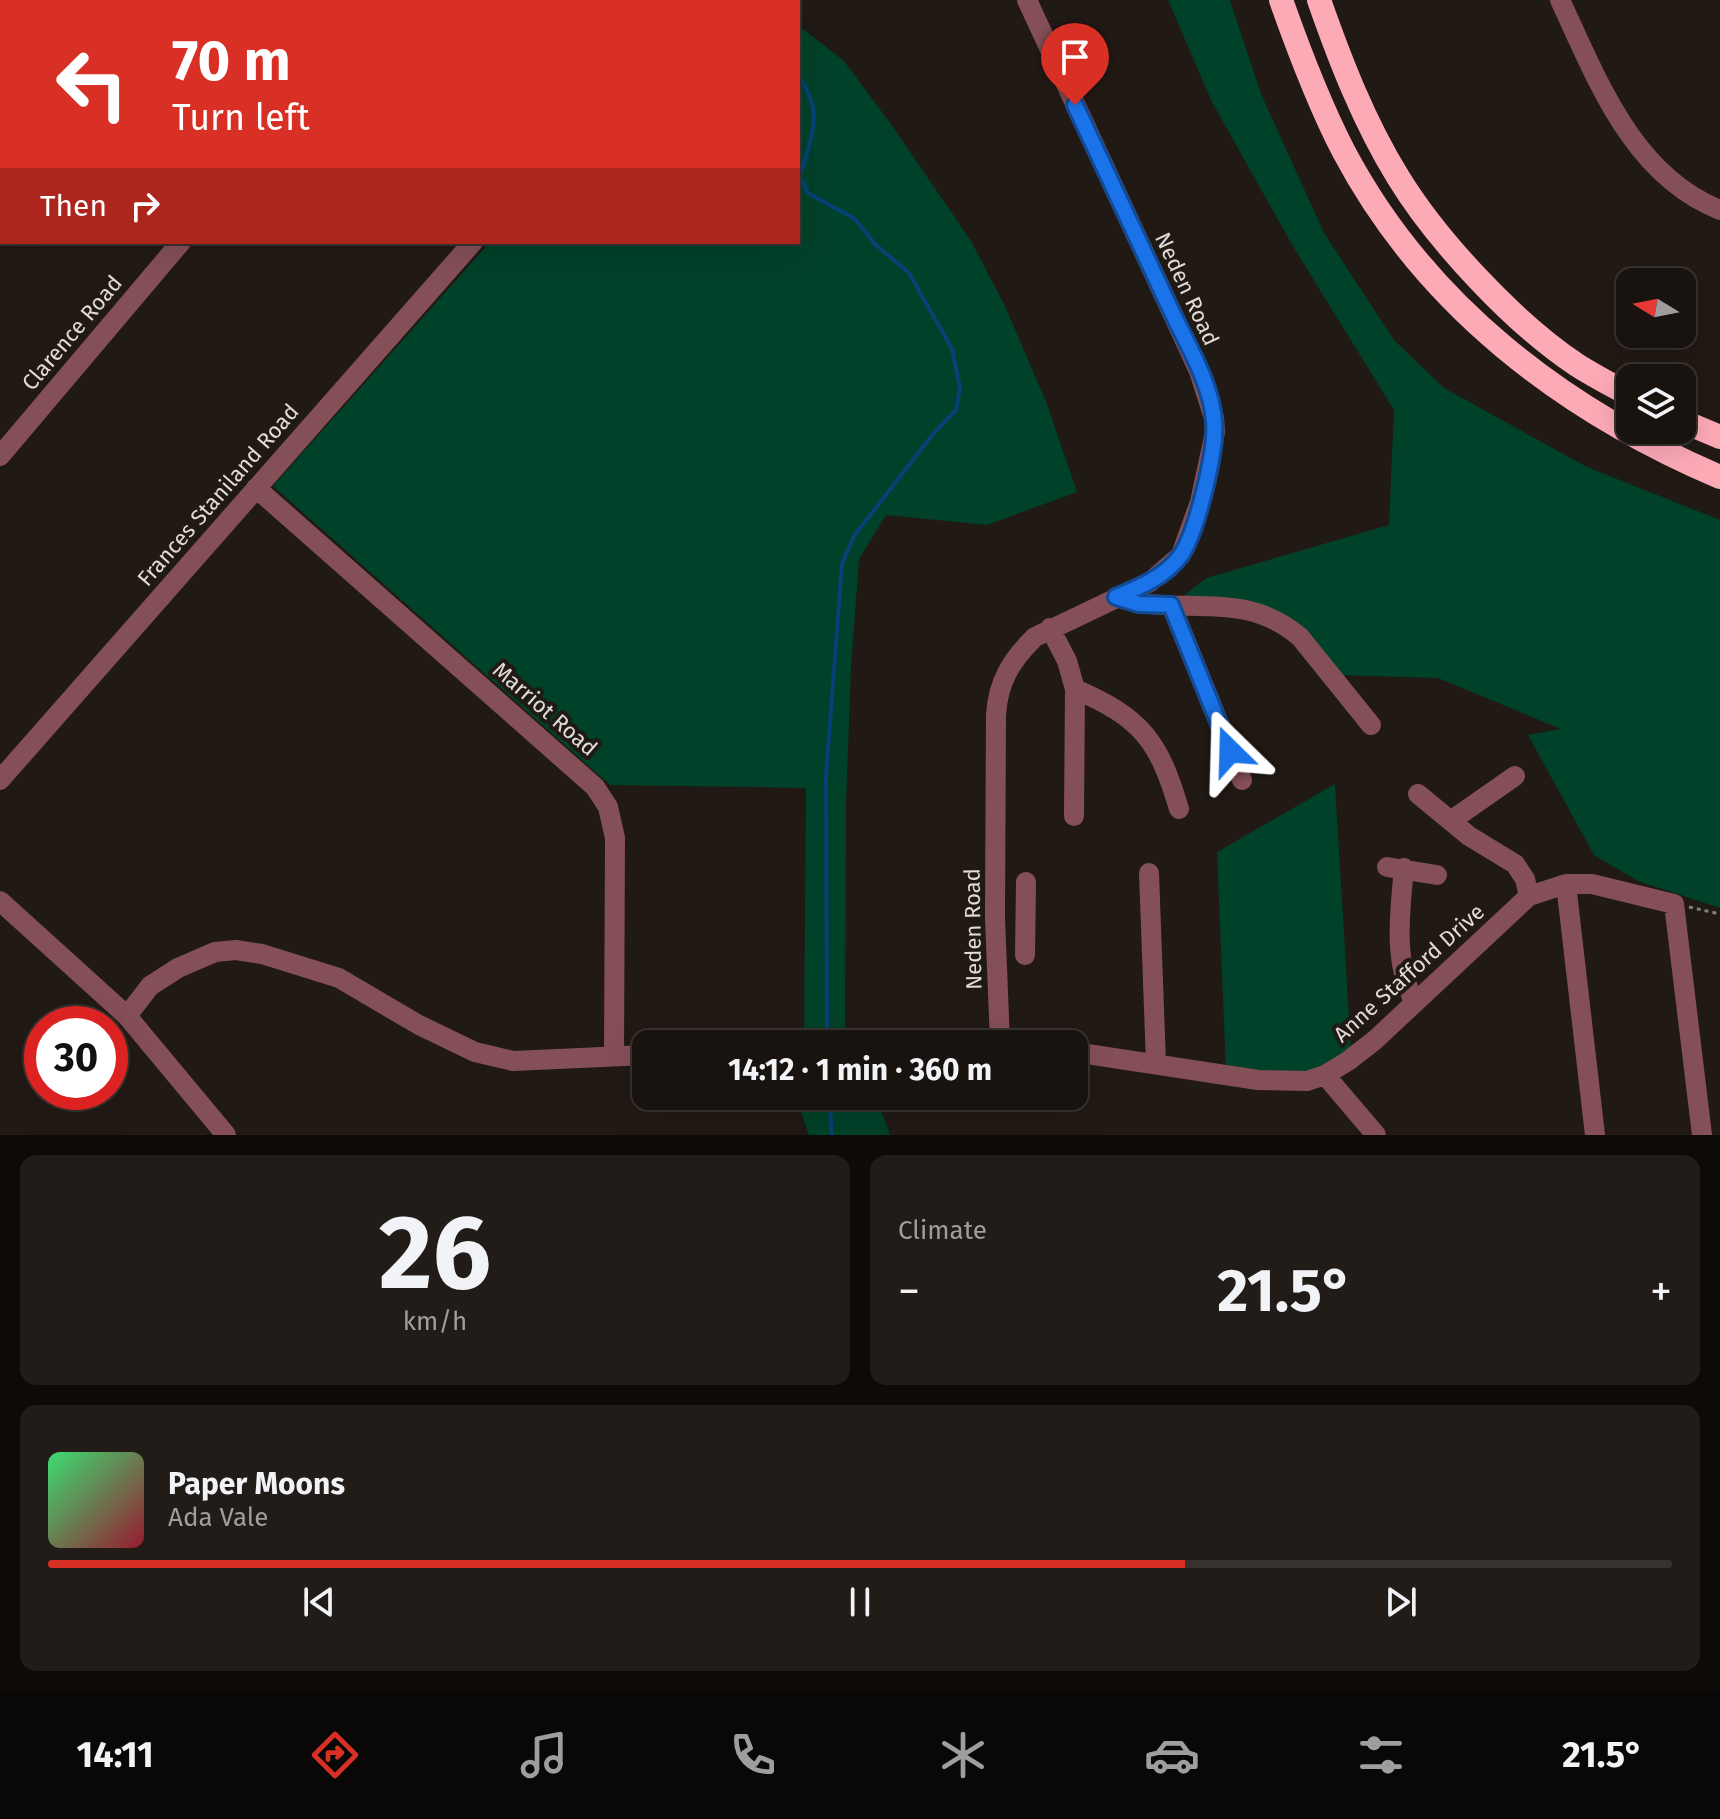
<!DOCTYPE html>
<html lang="en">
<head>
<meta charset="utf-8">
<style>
  body { margin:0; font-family:"Fira Sans",sans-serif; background:#221c18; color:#f1f3f6; height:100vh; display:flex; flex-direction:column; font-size:30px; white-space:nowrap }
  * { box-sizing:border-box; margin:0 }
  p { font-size:26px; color:#9f9e9e }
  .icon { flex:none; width:44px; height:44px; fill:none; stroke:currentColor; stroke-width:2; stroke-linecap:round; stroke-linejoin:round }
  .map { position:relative; height:1135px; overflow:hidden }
  .details { display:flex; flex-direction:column; gap:20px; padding:20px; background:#0e0a08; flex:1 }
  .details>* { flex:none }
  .guide { position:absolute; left:0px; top:0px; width:800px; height:244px; box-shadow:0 8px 32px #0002,0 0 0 2px #37322f; background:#d93025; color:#fff; overflow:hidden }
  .needle { width:52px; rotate:280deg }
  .buttons { position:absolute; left:1616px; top:268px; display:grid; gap:16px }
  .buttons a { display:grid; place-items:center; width:80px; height:80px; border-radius:16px; background:#19130f; box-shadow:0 8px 32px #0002,0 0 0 2px #37322f; font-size:40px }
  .speed { position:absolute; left:24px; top:1006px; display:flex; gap:16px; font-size:40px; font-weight:700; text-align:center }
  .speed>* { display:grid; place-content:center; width:104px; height:104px; border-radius:50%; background:#19130f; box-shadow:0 8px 32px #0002,0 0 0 2px #37322f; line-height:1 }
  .speed .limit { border:12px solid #d22; background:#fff; color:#111 }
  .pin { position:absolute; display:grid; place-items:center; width:68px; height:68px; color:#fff; margin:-82px -34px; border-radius:50% 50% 50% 0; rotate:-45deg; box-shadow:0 0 8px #0007 }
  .pin .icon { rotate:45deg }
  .me { position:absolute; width:88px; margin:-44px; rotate:338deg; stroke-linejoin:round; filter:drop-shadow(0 0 6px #0008) }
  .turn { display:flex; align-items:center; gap:28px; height:168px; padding:0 40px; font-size:36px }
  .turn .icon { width:104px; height:104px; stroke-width:2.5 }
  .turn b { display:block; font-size:56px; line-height:68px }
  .then { display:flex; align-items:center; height:76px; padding:0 40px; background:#0003; gap:16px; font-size:30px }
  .big { font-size:60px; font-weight:700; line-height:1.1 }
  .details .card { flex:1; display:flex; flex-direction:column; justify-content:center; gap:12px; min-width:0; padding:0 28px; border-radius:16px; background:#221c18 }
  .details .dial { align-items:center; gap:0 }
  .dial b { font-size:104px; line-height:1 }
  .song { display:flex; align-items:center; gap:24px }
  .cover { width:96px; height:96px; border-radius:12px; background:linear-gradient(135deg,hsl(140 70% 55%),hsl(350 70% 35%)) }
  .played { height:8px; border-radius:4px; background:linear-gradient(90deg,#d93025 70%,#37322f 70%) }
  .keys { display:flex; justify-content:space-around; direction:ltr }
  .heat { display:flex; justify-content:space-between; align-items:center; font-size:44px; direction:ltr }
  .details .tiles { flex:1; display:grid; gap:20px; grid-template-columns:1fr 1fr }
  .card:last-child { grid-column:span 2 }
  .trip { position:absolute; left:632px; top:1030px; width:456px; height:80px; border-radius:16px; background:#19130f; box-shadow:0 8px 32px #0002,0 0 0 2px #37322f; font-weight:700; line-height:80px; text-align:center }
  .dock { display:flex; height:128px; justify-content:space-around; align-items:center; background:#0a0806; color:#9f9e9e }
  .dock .icon { width:56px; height:56px }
  .dock .on { color:#d93025 }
  .dock b { font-size:36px; color:#f1f3f6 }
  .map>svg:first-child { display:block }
</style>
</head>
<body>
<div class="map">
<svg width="1720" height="1135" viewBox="0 0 1720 1135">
  <rect width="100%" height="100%" fill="#211914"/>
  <!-- green -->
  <path fill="#004129" d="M1168,0H1230L1261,94L1324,233L1394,340L1444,388L1587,467L1720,520V908L1638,881L1594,855L1528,735L1561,729L1438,678L1339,675L1261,618L1173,604L1206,578L1389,525L1394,410L1291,243L1212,102Z
    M798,25L844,61L893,127L971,241L1005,306L1047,404L1077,492L987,525L886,515L859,559L851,668L846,802L845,1041L804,1044L806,788L610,785L273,486L490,242H798Z
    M1335,784L1351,1051L1304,1075L1226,1072L1217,852Z
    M795,1096H882L879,1104L890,1135H809Z"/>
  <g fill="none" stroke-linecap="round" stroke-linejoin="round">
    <!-- stream -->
    <path stroke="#054276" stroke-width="4" d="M798,77C825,109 811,139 800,176L808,193L855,219L875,244L909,273L952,349L960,388L956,410L933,434L854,536L842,564L826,775L827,1044
      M829,1096L832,1135"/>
    <!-- path -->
    <path stroke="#857f7b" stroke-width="3" stroke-dasharray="4 4" stroke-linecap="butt" d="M1689,907L1720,914"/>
    <!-- minor -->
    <path stroke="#854f58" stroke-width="20" d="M499,0V2
      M1560,0C1597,79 1632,175 1720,210
      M58,2L60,0
      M685,2L686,0
      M0,70L2,68
      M0,456L181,242
      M256,488L595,787L608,807L615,838L614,1056
      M1116,597C1181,618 1241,587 1300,637L1371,725
      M1171,605L1242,780
      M1050,628L1067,661L1075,689L1074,816
      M1075,689C1142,718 1159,741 1179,809
      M0,780L473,242
      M1418,794L1469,836L1515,864L1525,879L1529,896
      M1452,820L1515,776
      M1387,867L1437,875
      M1404,868C1400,911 1393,961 1414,1001
      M1149,873L1156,1063
      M1566,884L1595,1135
      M0,901L127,1016L226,1135
      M1025,955L1026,882
      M127,1016L150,986L178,968L215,952L236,950L262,954L339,978L419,1025L475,1052L513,1061L646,1055
      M1000,1042L995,918L996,715C998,682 1011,660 1035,637L1150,582L1181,555L1200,502L1215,432L1214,418L1199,371L1027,0
      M915,1044L1000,1042L1018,1044
      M1074,1052L1258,1080L1307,1081L1325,1075L1348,1061L1375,1040L1529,896L1566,884H1592L1674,904L1702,1135
      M1325,1075L1376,1135"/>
    <!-- highway -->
    <path stroke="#fdaab7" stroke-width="24" d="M1281,0C1299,51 1319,104 1344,152C1425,305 1563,410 1720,477
      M1319,0C1340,60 1364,122 1398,177C1437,241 1515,324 1577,365C1594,376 1612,385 1630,395
      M1682,421L1720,437"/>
  </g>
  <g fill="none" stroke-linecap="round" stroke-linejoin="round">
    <defs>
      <path id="route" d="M1075,105C1107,172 1138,240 1170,308C1186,343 1211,382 1214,421C1217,449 1197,531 1181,555C1165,577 1140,587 1116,597L1139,604L1171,605L1230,751"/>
    </defs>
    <!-- route casing -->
    <use href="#route" stroke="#114b97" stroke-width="20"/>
    <!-- route -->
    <use href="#route" stroke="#1a73e8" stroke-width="14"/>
  </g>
  <g text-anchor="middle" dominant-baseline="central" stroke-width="8" stroke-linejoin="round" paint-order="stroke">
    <!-- street labels -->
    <g font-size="22" fill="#e1dcd8" stroke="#211914">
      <text transform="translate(1187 289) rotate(65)">Neden Road</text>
      <text transform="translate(72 333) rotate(-50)">Clarence Road</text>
      <text transform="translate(218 495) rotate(-49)">Frances Staniland Road</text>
      <text transform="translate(545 709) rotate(41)">Marriot Road</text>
      <text transform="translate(973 929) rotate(-91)">Neden Road</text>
      <text transform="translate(1409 973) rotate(-42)">Anne Stafford Drive</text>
    </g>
  </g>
</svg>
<div class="buttons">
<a><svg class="needle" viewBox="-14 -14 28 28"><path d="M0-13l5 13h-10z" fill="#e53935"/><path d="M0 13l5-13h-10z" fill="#9f9e9e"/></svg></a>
<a><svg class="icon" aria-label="layers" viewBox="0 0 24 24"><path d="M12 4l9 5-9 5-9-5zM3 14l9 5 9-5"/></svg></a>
</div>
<div class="speed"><div class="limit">30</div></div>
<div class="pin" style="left:1075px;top:105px;background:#d93025"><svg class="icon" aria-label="arrive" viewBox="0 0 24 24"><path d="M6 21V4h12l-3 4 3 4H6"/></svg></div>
<svg class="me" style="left:1230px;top:751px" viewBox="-20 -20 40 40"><path d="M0-17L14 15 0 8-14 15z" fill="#1a73e8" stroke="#fff" stroke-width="4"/></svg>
<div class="trip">14:12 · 1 min · 360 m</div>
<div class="guide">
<div class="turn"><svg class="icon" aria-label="left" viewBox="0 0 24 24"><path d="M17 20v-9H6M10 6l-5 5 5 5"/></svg><div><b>70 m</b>Turn left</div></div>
<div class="then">Then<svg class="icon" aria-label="right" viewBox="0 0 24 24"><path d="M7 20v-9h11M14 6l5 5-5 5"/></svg></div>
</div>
</div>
<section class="details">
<div class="tiles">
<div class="card dial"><b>26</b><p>km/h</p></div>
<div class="card"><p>Climate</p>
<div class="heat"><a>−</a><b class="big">21.5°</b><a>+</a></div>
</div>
<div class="card">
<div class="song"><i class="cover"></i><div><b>Paper Moons</b><p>Ada Vale</p></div></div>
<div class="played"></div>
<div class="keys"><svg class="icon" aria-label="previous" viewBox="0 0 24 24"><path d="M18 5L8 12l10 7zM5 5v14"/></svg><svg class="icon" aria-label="pause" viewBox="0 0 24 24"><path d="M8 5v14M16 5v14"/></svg><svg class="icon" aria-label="next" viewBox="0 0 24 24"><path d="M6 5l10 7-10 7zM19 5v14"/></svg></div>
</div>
</div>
</section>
<nav class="dock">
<b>14:11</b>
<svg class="icon on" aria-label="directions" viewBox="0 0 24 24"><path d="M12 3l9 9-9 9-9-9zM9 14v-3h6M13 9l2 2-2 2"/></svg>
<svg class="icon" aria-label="music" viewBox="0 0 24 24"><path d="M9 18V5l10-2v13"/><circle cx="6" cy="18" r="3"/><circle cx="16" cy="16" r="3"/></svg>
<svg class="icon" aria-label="phone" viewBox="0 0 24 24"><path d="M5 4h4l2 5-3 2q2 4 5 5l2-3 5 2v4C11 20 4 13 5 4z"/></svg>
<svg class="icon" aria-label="climate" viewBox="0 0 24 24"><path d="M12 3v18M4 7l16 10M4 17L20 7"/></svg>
<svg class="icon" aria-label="car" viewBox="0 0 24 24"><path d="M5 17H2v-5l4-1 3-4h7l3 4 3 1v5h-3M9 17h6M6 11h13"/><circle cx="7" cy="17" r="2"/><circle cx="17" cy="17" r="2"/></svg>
<svg class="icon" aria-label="filters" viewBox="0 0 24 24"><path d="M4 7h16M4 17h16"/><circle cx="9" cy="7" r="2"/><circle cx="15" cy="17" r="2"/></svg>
<b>21.5°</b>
</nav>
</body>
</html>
